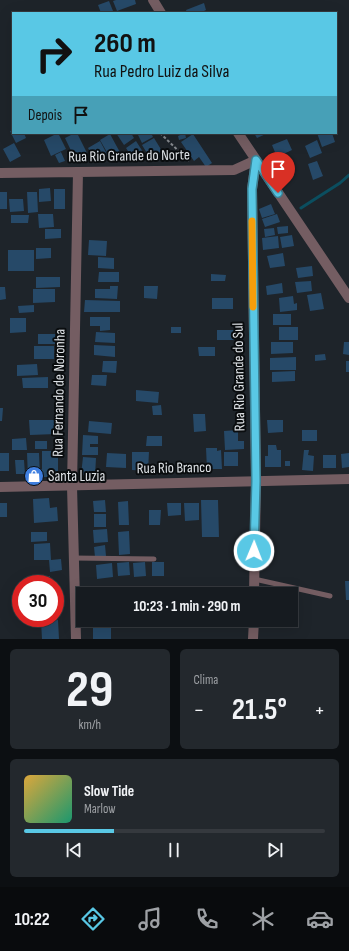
<!DOCTYPE html>
<html lang="pt">
<head>
<meta charset="utf-8">
<style>
  body { margin:0; font-family:"Sofia Sans Condensed",sans-serif; background:#23282d; color:#f1f3f6; height:100vh; display:flex; flex-direction:column; font-size:15px; white-space:nowrap }
  * { box-sizing:border-box; margin:0 }
  p { font-size:13px; color:#9ea1a5 }
  .icon { flex:none; width:22px; height:22px; fill:none; stroke:currentColor; stroke-width:2; stroke-linecap:round; stroke-linejoin:round }
  .map { position:relative; height:639px; overflow:hidden }
  .side { display:flex; flex-direction:column; gap:10px; padding:10px; background:#0c0f12; flex:1 }
  .side>* { flex:none }
  .hud { position:absolute; left:12px; top:12px; width:325px; height:122px; border-radius:0px; box-shadow:0 4px 16px #0002,0 0 0 1px #35393e; background:#59c8e5; color:#111; overflow:hidden }
  .speed { position:absolute; left:12px; top:575px; display:flex; gap:8px; font-size:20px; font-weight:700; text-align:center }
  .speed>* { display:grid; place-content:center; width:52px; height:52px; border-radius:50%; background:#161b20; box-shadow:0 4px 16px #0002,0 0 0 1px #35393e; line-height:1 }
  .speed .limit { border:6px solid #d22; background:#fff; color:#111 }
  .pin { position:absolute; display:grid; place-items:center; width:34px; height:34px; color:#fff; margin:-41px -17px; border-radius:50% 50% 50% 0; rotate:-45deg; box-shadow:0 0 4px #0007 }
  .pin .icon { rotate:45deg }
  .me { position:absolute; width:44px; margin:-22px; rotate:1deg; stroke-linejoin:round; filter:drop-shadow(0 0 3px #0008) }
  .turn { display:flex; align-items:center; gap:14px; height:84px; padding:0 16px; font-size:18px }
  .turn .icon { width:52px; height:52px; stroke-width:2.5 }
  .turn b { display:block; font-size:28px; line-height:34px }
  .then { display:flex; align-items:center; height:38px; padding:0 16px; background:#0003; gap:8px; font-size:15px }
  .big { font-size:30px; font-weight:700; line-height:1.1 }
  .side .tile { flex:1; display:flex; flex-direction:column; justify-content:center; gap:6px; min-width:0; padding:0 14px; border-radius:6px; background:#23282d }
  .side .dial { align-items:center; gap:0 }
  .dial b { font-size:52px; line-height:1 }
  .song { display:flex; align-items:center; gap:12px }
  .cover { width:48px; height:48px; border-radius:6px; background:linear-gradient(135deg,hsl(40 70% 55%),hsl(160 70% 35%)) }
  .played { height:4px; border-radius:2px; background:linear-gradient(90deg,#59c8e5 30%,#35393e 30%) }
  .keys { display:flex; justify-content:space-around; direction:ltr }
  .heat { display:flex; justify-content:space-between; align-items:center; font-size:22px; direction:ltr }
  .side .tiles { flex:1; display:grid; gap:10px; grid-template-columns:1fr 1fr }
  .tile:last-child { grid-column:span 2 }
  .trip { position:absolute; left:76px; top:587px; width:222px; height:40px; border-radius:0px; background:#161b20; box-shadow:0 4px 16px #0002,0 0 0 1px #35393e; font-weight:700; line-height:40px; text-align:center }
  .tabs { display:flex; height:64px; justify-content:space-around; align-items:center; background:#090b0d; color:#9ea1a5 }
  .tabs .icon { width:28px; height:28px }
  .tabs .active { color:#59c8e5 }
  .tabs b { font-size:18px; color:#f1f3f6 }
  .map>svg:first-child { display:block }
</style>
</head>
<body>
<div class="map">
<svg width="349" height="639" viewBox="0 0 349 639">
  <rect width="100%" height="100%" fill="#1e242a"/>
  <g fill="none" stroke-linecap="round" stroke-linejoin="round">
    <!-- stream -->
    <path stroke="#0b4e5f" stroke-width="3" d="M301,208L340,183L349,175"/>
  </g>
  <!-- building -->
  <path fill="#264968" d="M116,0H135L136,4L117,11L113,1Z
    M109,1L113,11L108,13H101L98,5Z
    M204,3L206,10L202,12V13H187L186,10Z
    M13,130V133H24L26,138L16,143L10,131Z
    M58,133L66,149L51,156L44,140Z
    M75,133H77L87,153L75,159L65,138Z
    M116,133H131L134,138L124,145Z
    M141,133H151L153,137L142,143L138,135Z
    M185,133L186,138L179,140L178,136Z
    M254,133H268L257,138Z
    M317,133H332L335,142L322,147Z
    M110,134L122,156L112,161L100,140Z
    M193,134L212,163L206,167L199,157L194,161L181,142Z
    M154,138L162,151L150,158L142,145Z
    M287,139L292,150L277,157L272,145Z
    M317,140L322,153L310,158L305,146Z
    M100,141L108,156L96,163L88,148Z
    M136,141L143,152L133,159L126,148Z
    M14,143L21,156L10,162L3,149Z
    M61,152L65,161L59,163L55,155Z
    M317,161L323,176L313,180L308,164Z
    M50,188L51,201L39,202V189Z
    M54,189H65V209H54Z
    M0,192H7V209H0Z
    M27,192H37L38,212L28,213Z
    M9,199H23L24,211L10,212Z
    M271,204L275,214L262,218L259,209Z
    M38,214H53L54,227L39,228Z
    M277,214L280,222L265,227L262,219Z
    M11,215H29L28,223H11Z
    M288,226V233L278,234L277,227Z
    M274,228L275,235L265,237L264,229Z
    M45,229H61V238L45,239Z
    M292,235L294,246L282,248L280,237Z
    M278,236L279,248L263,250L262,238Z
    M89,240L107,241L106,256L88,255Z
    M36,248H51V258L36,259Z
    M8,250H34V271H8Z
    M283,253L285,266L270,268L267,256Z
    M98,257L114,258V269L98,268Z
    M312,266L313,276L298,278L296,268Z
    M99,272H119V282H98Z
    M211,274L226,275L225,281H211Z
    M36,277H60V287L36,288Z
    M311,281L312,291L297,293L295,282Z
    M282,283L283,293L267,295L266,286Z
    M110,286H118L117,299L95,298V289H110Z
    M144,286H158L157,299L144,298Z
    M0,287H5L6,299L0,300Z
    M33,289H55V302L33,303Z
    M321,293L324,309L310,311L307,295Z
    M293,296L294,304L297,303V310L280,312L279,298Z
    M212,298H233V309H212Z
    M85,300L120,301V312H84Z
    M34,305V312L19,313L18,306Z
    M273,314H291V325H273Z
    M90,317H110V330L100,331V326H90Z
    M10,318H26V332L10,333Z
    M171,327H181V333H171Z
    M279,327H298V340H279Z
    M217,330H234V340H217Z
    M96,332L115,333V343L95,342Z
    M38,334H55V344H38Z
    M271,342H293V353L271,354Z
    M344,342H349V355L343,354Z
    M94,345L115,346V357L94,355Z
    M34,346H54V359H34Z
    M198,347H215V356H199Z
    M325,354L326,360L315,361V355Z
    M296,357V370H270V358Z
    M103,361H117L116,373L102,372Z
    M346,361H349V372H346Z
    M37,364L38,375L17,376V365Z
    M295,371V381L272,382V372Z
    M92,375H107L106,386L91,385Z
    M48,377V388H23L22,378Z
    M136,390L159,392L158,403L136,401Z
    M161,405L162,415H153L152,406Z
    M0,408H3L2,421H0Z
    M193,414H205L206,431L194,432Z
    M29,420H56V434L30,435Z
    M267,420H283V432L268,433Z
    M89,421L112,423L111,434L88,432Z
    M238,430V441H244V449L225,450L224,431Z
    M302,430H317V441H302Z
    M83,435L98,436V444H90V447H98V455H82Z
    M147,436H162V446H146Z
    M26,438L27,450H12V439Z
    M35,441H47V449H35Z
    M268,445H276L277,450H281V467H265V456H268Z
    M206,448H217V451L221,450L222,469H207Z
    M304,450H309L308,455L314,456L313,471L302,470Z
    M42,451H58V477H42Z
    M132,452H149L148,471L132,470Z
    M224,452H238V466H224Z
    M0,453H9V471H0Z
    M27,453H39L40,477L28,478Z
    M107,453L126,454V468L106,467Z
    M349,453V467L342,468L341,454Z
    M323,455H336V468H323Z
    M83,457L96,458L95,476L81,475Z
    M15,460H24L25,474H16Z
    M285,461H290V466H285Z
    M49,498L50,508L57,507L58,521L34,523L33,499Z
    M105,500L106,512H94L93,501Z
    M201,500H218L219,537H202Z
    M128,501L129,525H119L118,502Z
    M0,503H7V517H0Z
    M167,503H181V515L168,516Z
    M184,503H199V520L185,521Z
    M149,510H161L160,525H149Z
    M94,514H106V527H94Z
    M107,529L108,542L94,543L93,530Z
    M129,531L130,554L119,555L118,532Z
    M31,532H47V541L31,542Z
    M50,543L51,560L61,559L62,570L50,572L49,560H34V544Z
    M105,545L106,556L95,557L94,547Z
    M129,562L130,575L118,576L117,563Z
    M145,562L146,576L134,577L133,563Z
    M152,562H164V576H152Z
    M112,563L113,577L97,579L96,565Z
    M50,576V584H35V577Z
    M345,581H349V600H346Z
    M55,589H60V600H55Z
    M55,603H58L59,617H55Z
    M58,620L59,639H42L41,621Z
    M93,620H111V639H93Z"/>
  <g fill="none" stroke-linecap="round" stroke-linejoin="round">
    <!-- path -->
    <path stroke="#868a8f" stroke-width="2" stroke-dasharray="3 2" stroke-linecap="butt" d="M160,133L189,161"/>
    <!-- service -->
    <path stroke="#745d62" stroke-width="5" d="M73,558L154,559
      M254,579L330,596"/>
    <!-- minor -->
    <path stroke="#745d62" stroke-width="10" d="M153,0L161,13
      M238,133L349,298
      M0,173L234,170L256,160
      M254,594L256,481L252,189L256,160
      M76,639L72,486L78,172
      M253,639L254,620"/>
    <!-- tertiary -->
    <path stroke="#745d62" stroke-width="10" d="M0,487L349,479"/>
  </g>
  <g fill="none" stroke-linecap="round" stroke-linejoin="round">
    <defs>
      <path id="route" d="M254,551L256,481L252,189L256,160L278,193"/>
    </defs>
    <!-- route casing -->
    <use href="#route" stroke="#3a8295" stroke-width="10"/>
    <!-- route -->
    <use href="#route" stroke="#59c8e5" stroke-width="7"/>
    <!-- slow -->
    <path stroke="#f59e0b" stroke-width="7" d="M252,221L253,307"/>
  </g>
  <!-- icons -->
  <defs>
    <symbol id="shop-disc" viewBox="-11 -11 22 22"><circle r="9.5" fill="#3f7fe0" stroke="#0a0d0f"/><path d="M-5-2.5h2.3a2.7 3.5 0 0 1 5.4 0H5L5.5 6h-11ZM-1.5-2.5h3a1.5 2.3 0 0 0-3 0Z" fill="#fff"/></symbol>
  </defs>
  <g fill-rule="evenodd">
    <use href="#shop-disc" x="23" y="465" width="22" height="22"/>
  </g>
  <g text-anchor="middle" dominant-baseline="central" stroke-width="4" stroke-linejoin="round" paint-order="stroke">
    <!-- street labels -->
    <g font-size="15" fill="#dee2e6" stroke="#0a0d0f">
      <text transform="translate(129 156) rotate(-1)">Rua Rio Grande do Norte</text>
      <text transform="translate(239 377) rotate(-91)">Rua Rio Grande do Sul</text>
      <text transform="translate(59 393) rotate(-89)">Rua Fernando de Noronha</text>
      <text transform="translate(174 468) rotate(-1)">Rua Rio Branco</text>
    </g>
    <!-- poi labels -->
    <g font-size="15" fill="#dee2e6" stroke="#0a0d0f" text-anchor="start">
      <text x="48" y="476">Santa Luzia</text>
    </g>
  </g>
</svg>
<div class="speed"><div class="limit">30</div></div>
<div class="pin" style="left:278px;top:193px;background:#d93025"><svg class="icon" aria-label="arrive" viewBox="0 0 24 24"><path d="M6 21V4h12l-3 4 3 4H6"/></svg></div>
<svg class="me" style="left:254px;top:551px" viewBox="-20 -20 40 40"><circle r="17" fill="#59c8e5" stroke="#fff" stroke-width="3"/><path d="M0-11L8 9 0 5-8 9z" fill="#fff"/></svg>
<div class="trip">10:23 · 1 min · 290 m</div>
<div class="hud">
<div class="turn"><svg class="icon" aria-label="right" viewBox="0 0 24 24"><path d="M7 20v-9h11M14 6l5 5-5 5"/></svg><div><b>260 m</b>Rua Pedro Luiz da Silva</div></div>
<div class="then">Depois<svg class="icon" aria-label="arrive" viewBox="0 0 24 24"><path d="M6 21V4h12l-3 4 3 4H6"/></svg></div>
</div>
</div>
<section class="side">
<div class="tiles">
<div class="tile dial"><b>29</b><p>km/h</p></div>
<div class="tile"><p>Clima</p>
<div class="heat"><a>−</a><b class="big">21.5°</b><a>+</a></div>
</div>
<div class="tile">
<div class="song"><i class="cover"></i><div><b>Slow Tide</b><p>Marlow</p></div></div>
<div class="played"></div>
<div class="keys"><svg class="icon" aria-label="previous" viewBox="0 0 24 24"><path d="M18 5L8 12l10 7zM5 5v14"/></svg><svg class="icon" aria-label="pause" viewBox="0 0 24 24"><path d="M8 5v14M16 5v14"/></svg><svg class="icon" aria-label="next" viewBox="0 0 24 24"><path d="M6 5l10 7-10 7zM19 5v14"/></svg></div>
</div>
</div>
</section>
<nav class="tabs">
<b>10:22</b>
<svg class="icon active" aria-label="directions" viewBox="0 0 24 24"><path d="M12 3l9 9-9 9-9-9zM9 14v-3h6M13 9l2 2-2 2"/></svg>
<svg class="icon" aria-label="music" viewBox="0 0 24 24"><path d="M9 18V5l10-2v13"/><circle cx="6" cy="18" r="3"/><circle cx="16" cy="16" r="3"/></svg>
<svg class="icon" aria-label="phone" viewBox="0 0 24 24"><path d="M5 4h4l2 5-3 2q2 4 5 5l2-3 5 2v4C11 20 4 13 5 4z"/></svg>
<svg class="icon" aria-label="climate" viewBox="0 0 24 24"><path d="M12 3v18M4 7l16 10M4 17L20 7"/></svg>
<svg class="icon" aria-label="car" viewBox="0 0 24 24"><path d="M5 17H2v-5l4-1 3-4h7l3 4 3 1v5h-3M9 17h6M6 11h13"/><circle cx="7" cy="17" r="2"/><circle cx="17" cy="17" r="2"/></svg>
</nav>
</body>
</html>
